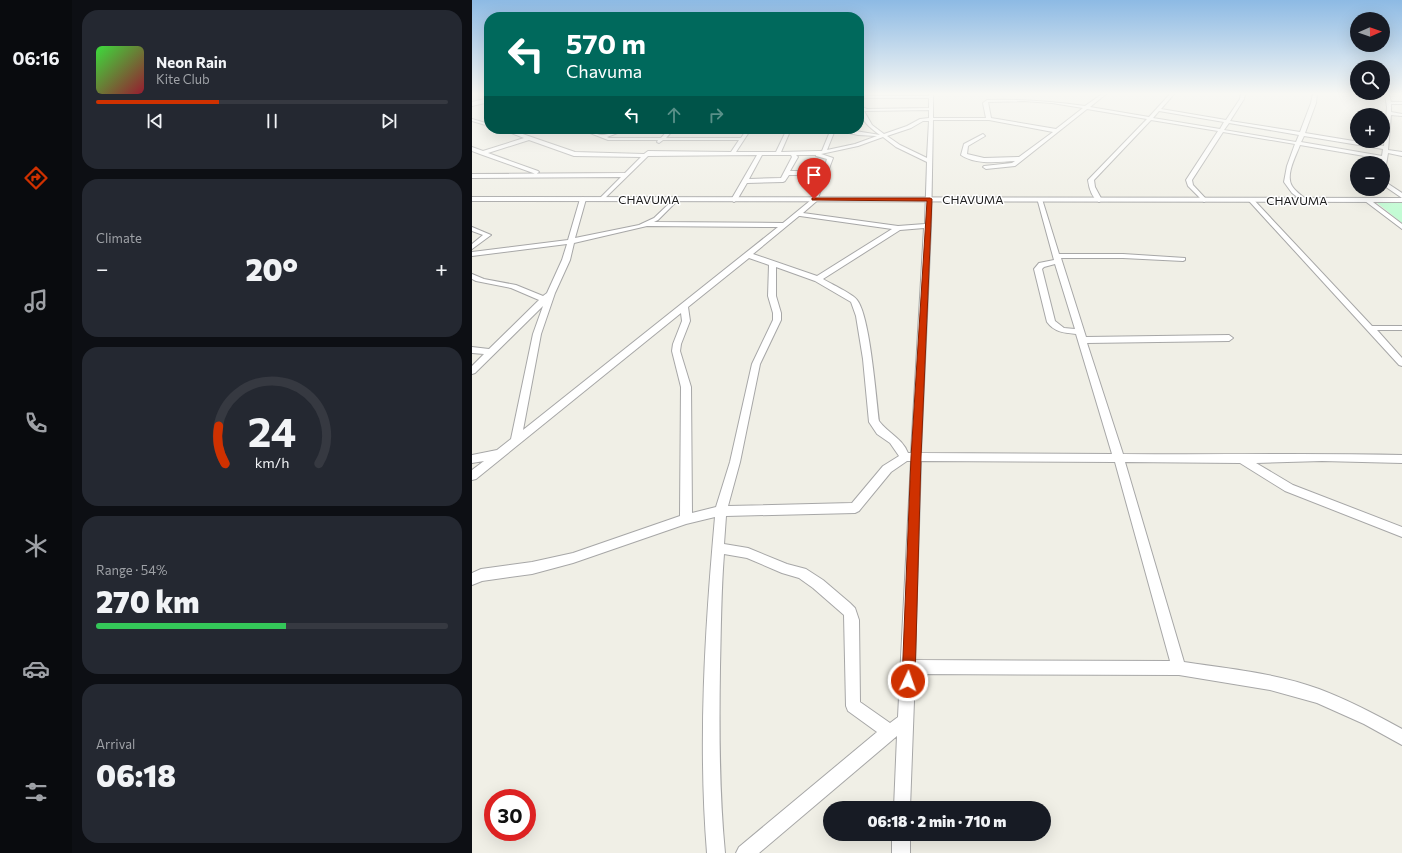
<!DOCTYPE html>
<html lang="en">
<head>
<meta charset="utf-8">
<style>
  body { margin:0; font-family:Commissioner,sans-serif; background:#242831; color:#f1f3f6; height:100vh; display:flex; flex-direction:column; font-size:15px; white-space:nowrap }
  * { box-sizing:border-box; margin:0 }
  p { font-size:13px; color:#9ea1a6 }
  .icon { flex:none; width:22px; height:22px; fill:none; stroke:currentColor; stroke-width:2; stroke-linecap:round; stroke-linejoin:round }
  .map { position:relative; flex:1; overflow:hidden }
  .panel { display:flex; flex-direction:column; gap:10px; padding:10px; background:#0d0f14; width:400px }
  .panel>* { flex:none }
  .guide { position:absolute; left:12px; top:12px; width:380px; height:122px; border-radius:16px; box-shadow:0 4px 16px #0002; background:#00695c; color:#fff; overflow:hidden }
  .needle { width:26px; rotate:88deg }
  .controls { position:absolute; left:878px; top:12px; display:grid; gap:8px }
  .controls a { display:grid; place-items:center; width:40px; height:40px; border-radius:50%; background:#171b24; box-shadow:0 4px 16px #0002; font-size:20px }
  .speed { position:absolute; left:12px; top:789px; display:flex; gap:8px; font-size:20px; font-weight:700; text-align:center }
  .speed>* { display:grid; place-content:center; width:52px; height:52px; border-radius:50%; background:#171b24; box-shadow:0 4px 16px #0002; line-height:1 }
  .speed .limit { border:6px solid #d22; background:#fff; color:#111 }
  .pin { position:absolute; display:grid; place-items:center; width:34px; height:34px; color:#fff; margin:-41px -17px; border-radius:50% 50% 50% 0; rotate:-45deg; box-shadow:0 0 4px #0007 }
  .pin .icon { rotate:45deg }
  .me { position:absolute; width:44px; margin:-22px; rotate:3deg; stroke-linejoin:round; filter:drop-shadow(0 0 3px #0008) }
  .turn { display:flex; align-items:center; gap:14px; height:84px; padding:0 16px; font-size:18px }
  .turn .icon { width:52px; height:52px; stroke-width:2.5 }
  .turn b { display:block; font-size:28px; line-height:34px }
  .lanes { display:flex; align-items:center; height:38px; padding:0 16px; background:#0003; justify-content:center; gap:20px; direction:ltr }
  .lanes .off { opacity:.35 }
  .big { font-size:30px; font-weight:800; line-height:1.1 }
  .panel .tile { flex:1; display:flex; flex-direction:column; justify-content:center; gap:6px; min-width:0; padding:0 14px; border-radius:16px; background:#242831 }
  .panel .dial { align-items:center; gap:0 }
  .dial svg { height:104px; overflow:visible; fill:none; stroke:#363941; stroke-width:7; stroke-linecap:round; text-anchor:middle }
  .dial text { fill:#f1f3f6; stroke:none }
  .song { display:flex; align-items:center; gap:12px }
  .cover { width:48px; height:48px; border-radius:6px; background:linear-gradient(135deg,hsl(120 70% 55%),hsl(350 70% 35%)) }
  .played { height:4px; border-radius:2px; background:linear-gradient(90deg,#cf3100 35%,#363941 35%) }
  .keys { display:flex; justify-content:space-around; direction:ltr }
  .heat { display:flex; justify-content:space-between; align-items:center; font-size:22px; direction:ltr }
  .charge { height:6px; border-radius:3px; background:linear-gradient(90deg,#34c759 54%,#363941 0) }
  .trip { position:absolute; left:351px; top:801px; width:228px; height:40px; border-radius:20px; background:#171b24; box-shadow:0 4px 16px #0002; font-weight:800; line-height:40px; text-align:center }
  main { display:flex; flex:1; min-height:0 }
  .tab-bar { display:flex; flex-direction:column; width:72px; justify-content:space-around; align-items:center; background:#090b0e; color:#9ea1a6 }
  .tab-bar .icon { width:28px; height:28px }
  .tab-bar .active { color:#cf3100 }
  .tab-bar b { font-size:18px; color:#f1f3f6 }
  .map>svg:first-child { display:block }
</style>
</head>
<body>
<main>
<nav class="tab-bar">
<b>06:16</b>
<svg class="icon active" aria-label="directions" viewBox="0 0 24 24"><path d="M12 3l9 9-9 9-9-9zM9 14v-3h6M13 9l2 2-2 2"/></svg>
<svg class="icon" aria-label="music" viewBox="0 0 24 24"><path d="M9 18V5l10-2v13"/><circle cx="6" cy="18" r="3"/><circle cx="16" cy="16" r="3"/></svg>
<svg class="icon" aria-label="phone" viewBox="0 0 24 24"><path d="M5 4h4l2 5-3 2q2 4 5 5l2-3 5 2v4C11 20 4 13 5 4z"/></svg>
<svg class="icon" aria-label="climate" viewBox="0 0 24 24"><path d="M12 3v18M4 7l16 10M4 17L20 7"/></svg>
<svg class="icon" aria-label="car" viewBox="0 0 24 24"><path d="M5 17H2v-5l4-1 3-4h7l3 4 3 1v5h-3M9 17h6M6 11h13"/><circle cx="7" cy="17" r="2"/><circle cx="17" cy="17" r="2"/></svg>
<svg class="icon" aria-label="filters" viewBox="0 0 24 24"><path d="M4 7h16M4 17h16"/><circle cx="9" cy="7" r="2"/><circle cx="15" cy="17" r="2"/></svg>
</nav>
<section class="panel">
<div class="tile">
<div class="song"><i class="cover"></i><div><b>Neon Rain</b><p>Kite Club</p></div></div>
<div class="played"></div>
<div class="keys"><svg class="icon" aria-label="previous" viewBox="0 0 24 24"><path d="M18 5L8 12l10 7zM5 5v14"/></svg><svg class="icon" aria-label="pause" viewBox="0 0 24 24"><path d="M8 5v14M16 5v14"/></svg><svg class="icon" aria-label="next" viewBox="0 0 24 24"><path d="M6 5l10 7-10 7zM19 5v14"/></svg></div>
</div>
<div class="tile"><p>Climate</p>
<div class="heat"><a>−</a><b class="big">20°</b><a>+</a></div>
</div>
<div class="tile dial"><svg viewBox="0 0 100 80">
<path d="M14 69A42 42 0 1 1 86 69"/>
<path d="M14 69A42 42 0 0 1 9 40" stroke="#cf3100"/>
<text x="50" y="56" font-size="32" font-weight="700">24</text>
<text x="50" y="72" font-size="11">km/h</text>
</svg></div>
<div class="tile"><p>Range · 54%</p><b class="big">270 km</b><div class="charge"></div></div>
<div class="tile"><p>Arrival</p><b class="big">06:18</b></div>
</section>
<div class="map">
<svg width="930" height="853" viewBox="0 0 930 853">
  <rect width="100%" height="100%" fill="#f0efe6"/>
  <!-- park -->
  <path fill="#c3fbd4" d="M904,202H930V223Z"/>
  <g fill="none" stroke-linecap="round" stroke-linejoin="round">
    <defs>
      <path id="minor" d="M389,94H393L392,96H457V94H461V118H514L511,103L515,100C549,99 579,101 613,106L630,94H634L618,107L677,117L698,94H702L689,109L754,120L768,99L769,94H773L772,99L758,121L828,132L839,103L841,94H845L844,103L833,133L912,146L915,107L913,94H917L919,102H930V104H919V112L930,114V116L919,115L916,150L930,152V156L916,153L913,171L911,172L910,159L828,145C824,156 813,175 820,186C823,191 829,195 834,199L835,200L832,202L820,193L812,182L815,166L823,144L751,132L720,180L721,185L735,200L732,202L716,186L714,180L746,131L679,120L622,180L623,187L630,200L627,202C620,198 617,188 616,180L675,119L615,109L543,166L514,169L511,167L512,166L540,163L543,161C527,162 503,165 489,155L492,144L511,134L513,136L496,146L495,154L512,158L547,157L581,132L517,120H461L459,226L449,453L640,454L604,334C593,333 582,332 575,322L562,269L567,263L582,260L565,198L570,199L587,254H651L713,258V260L711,261L651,258H589L614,337L757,335L761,338L757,341L615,343L651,454C744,455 837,453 930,455V463L850,461L784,463L821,485L930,527V537L813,491L768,463L653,462L712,662C757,669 804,673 847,689C876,700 903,714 930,729V745L892,724L845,703L798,690L707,675L443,674L438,808H422L425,736L287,853H264L267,847L405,732L376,711L374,706L372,615L341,588L327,578L310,573L275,558L252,554C249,592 249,629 248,667C247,729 247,791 253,853H235C226,742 233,628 243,517L214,524L101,563L60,574L10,581L0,585V573L9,569L60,562L101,553L208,516L209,387L200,351L201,344L210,321L209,313L4,479L0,480V470L12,461L0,463V455L25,450L39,439L61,334L71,306L3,373L0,374V366L12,354L0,353V347L17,349L67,300L39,288L4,281L0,279V274L12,279L44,285L71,296L75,293L90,260L95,244L0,256V252L96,240L108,199L111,197L114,199L103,238L167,225L182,218L204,197L207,199L186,220L182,222L311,223L339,200L349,175H317L313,181L311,182L275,183L265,200L262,202L259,200L285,155L176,156L130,201L128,200V198L149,177L0,178V174L153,173L169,157L102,156L57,140L16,153L66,171L67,172L64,174L8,154L0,151V147L11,151L52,138L29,129H36L103,152L172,154L176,151L259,152L267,140H191L187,143L185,142L186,140H136L108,129C116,129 123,135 130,135C138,135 147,129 156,129L135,137L137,138H189L197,129H202L194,138H269L275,129H279L264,152H304L315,129H319L309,152L347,151H350L359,129H371L408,135C398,128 387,119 387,106L395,109L457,108V98H390L388,97ZM552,101L580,103L611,108L584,129L519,118L516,102ZM457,110V118L448,119L435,126L412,134L400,125L392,111ZM687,111L752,122L748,129L681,118ZM451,121H457L455,158L428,145L415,136L439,128ZM757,123L827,135L824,142L752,130ZM363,130L386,135L405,136L383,144L355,150ZM832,136L911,149L910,156L829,142ZM411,137L424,147L455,162L453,224L426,226L331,213L347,199L346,198L361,158L349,154L386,146ZM290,155H319L320,157L309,178L277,179ZM324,155H344V156L355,159L351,171H318L326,157ZM327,216H328L420,229L345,276L281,254ZM175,226L306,227L51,430L69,334L83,293L98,260L102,243ZM452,228L439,453H436C430,438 416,433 407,421C404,398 398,316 385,300C381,294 359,284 351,279L428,230ZM277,258L297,265L296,296L301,313V320L280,364L258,462L244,507L220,513L219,387L208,351L209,344L218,321L216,307ZM583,264L603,329L592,328L583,321L570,269L572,267ZM304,267L343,281L379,302L384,316L391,359L397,422L405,434L418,443L427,456L411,466L380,503L256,506L268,462L288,364L309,320V313L304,296ZM435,461H439L426,717L418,723L388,702L387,620L383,608L378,603L351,580L334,569L315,564L276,548L252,544L254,516L383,513L387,511L419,472ZM449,461L643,462L698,661L443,660Z
        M0,119L17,124V126L0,121Z
        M911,177L913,178L915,183L930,193V198L911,185Z
        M777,199H781L900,326H930V330H905L930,358V366L927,365L777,201Z
        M893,199H897L930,224V229L893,201Z
        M0,227L19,235L0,249V244L11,235L0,231Z
        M420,834H438V853H420Z"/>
      <path id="tertiary" d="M17,98V102L0,106V102Z
        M0,197L930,198V202L0,201Z"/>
    </defs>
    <!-- minor casing -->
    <use href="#minor" stroke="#a7a7a7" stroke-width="2"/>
    <!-- tertiary casing -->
    <use href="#tertiary" stroke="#a7a7a7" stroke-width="2"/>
    <!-- minor -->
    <use href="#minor" fill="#fff" fill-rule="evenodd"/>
    <!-- tertiary -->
    <use href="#tertiary" fill="#fff" fill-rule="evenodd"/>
  </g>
  <!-- sky -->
  <linearGradient id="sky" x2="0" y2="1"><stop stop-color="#8dbae4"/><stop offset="0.44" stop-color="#f8f8f4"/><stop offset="1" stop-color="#f8f8f4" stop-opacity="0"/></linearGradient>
  <rect width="930" height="213" fill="url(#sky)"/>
  <!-- route -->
  <path fill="#cf3100" stroke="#872000" d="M340,198H458L460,199L449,457L443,681L441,685L436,687L432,685L430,681L439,457L455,201L342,200H340Z"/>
  <g text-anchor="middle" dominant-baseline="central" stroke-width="3" stroke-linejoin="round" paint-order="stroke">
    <!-- far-street labels -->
    <g font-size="12" fill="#202020" stroke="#fff">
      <text x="177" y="199">CHAVUMA</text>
      <text x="501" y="199">CHAVUMA</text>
      <text x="825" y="200">CHAVUMA</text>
    </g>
  </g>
</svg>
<div class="controls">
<a><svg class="needle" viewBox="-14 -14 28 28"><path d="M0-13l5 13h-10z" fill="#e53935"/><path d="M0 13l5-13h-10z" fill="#9ea1a6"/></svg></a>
<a><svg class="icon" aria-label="search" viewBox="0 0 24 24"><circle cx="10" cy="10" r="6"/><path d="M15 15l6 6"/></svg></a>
<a>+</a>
<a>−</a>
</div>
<div class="speed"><div class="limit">30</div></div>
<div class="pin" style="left:342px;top:199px;background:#d93025"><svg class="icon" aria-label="arrive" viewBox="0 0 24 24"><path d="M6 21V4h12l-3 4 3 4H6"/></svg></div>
<svg class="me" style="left:436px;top:681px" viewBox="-20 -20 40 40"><circle r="17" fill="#cf3100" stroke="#fff" stroke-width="3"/><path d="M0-11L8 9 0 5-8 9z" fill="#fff"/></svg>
<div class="trip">06:18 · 2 min · 710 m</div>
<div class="guide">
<div class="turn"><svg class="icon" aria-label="left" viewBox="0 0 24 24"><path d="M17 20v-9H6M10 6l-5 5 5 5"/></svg><div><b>570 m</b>Chavuma</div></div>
<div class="lanes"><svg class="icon" aria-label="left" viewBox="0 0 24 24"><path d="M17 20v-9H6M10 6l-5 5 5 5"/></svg><svg class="icon off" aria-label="ahead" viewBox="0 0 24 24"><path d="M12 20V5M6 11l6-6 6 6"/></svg><svg class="icon off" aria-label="right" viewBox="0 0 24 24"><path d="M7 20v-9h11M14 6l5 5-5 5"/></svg></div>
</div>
</div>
</main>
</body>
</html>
